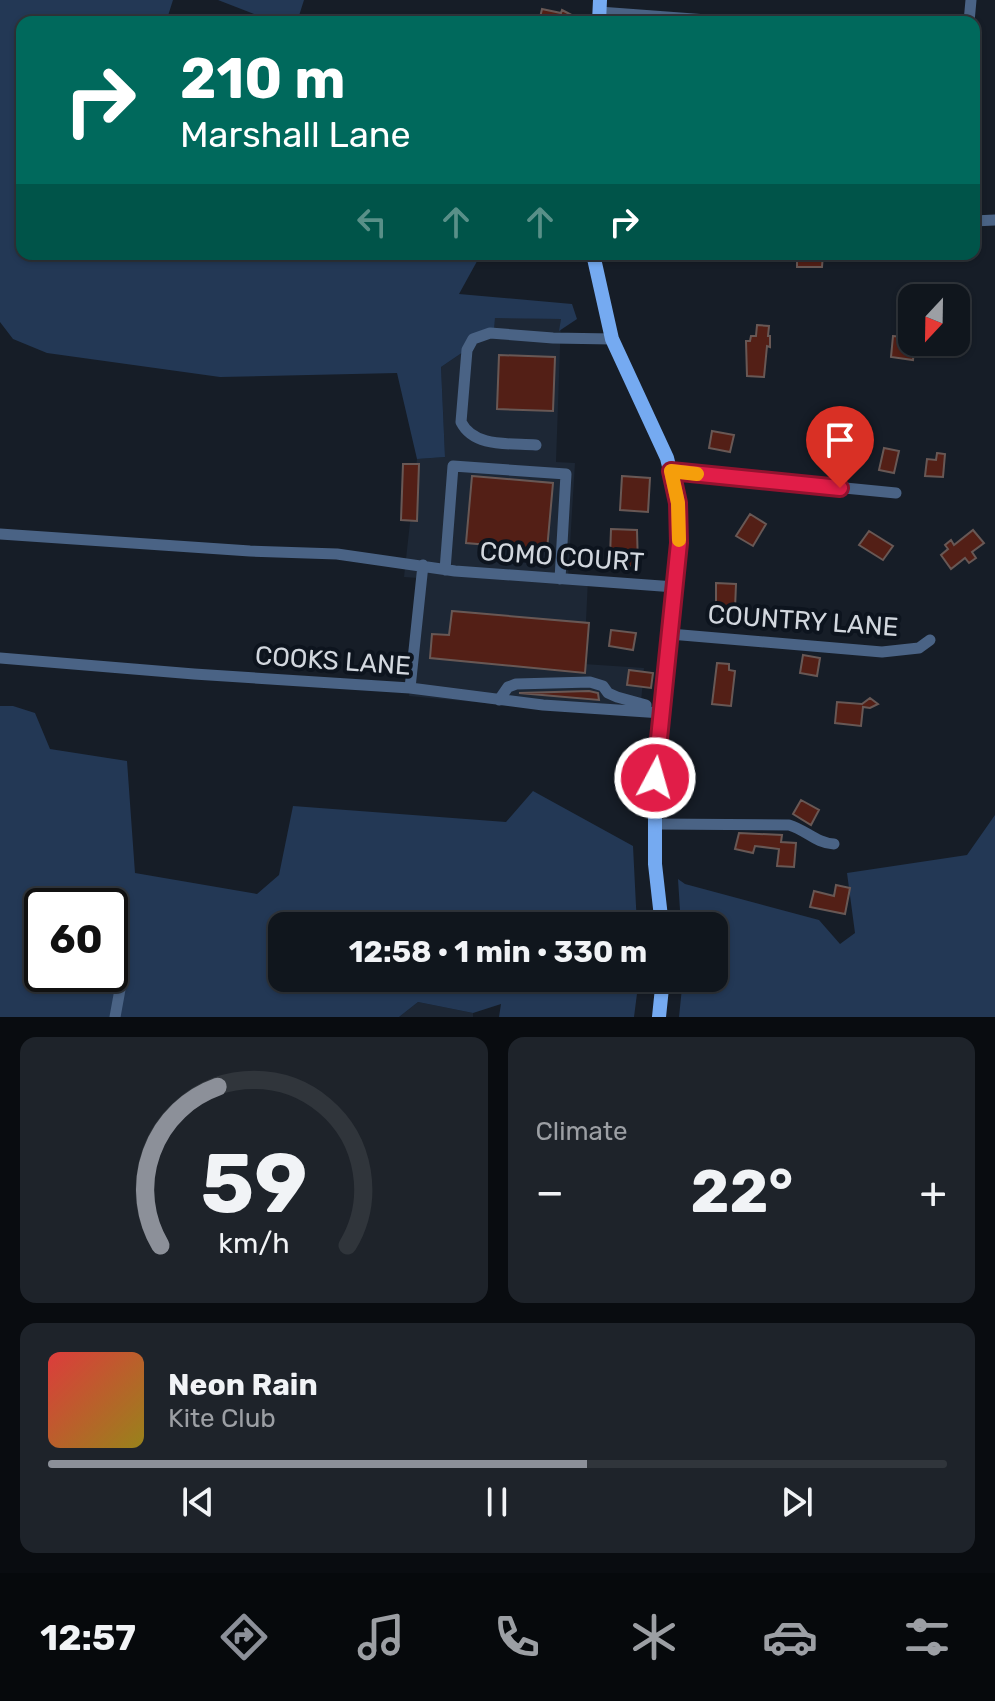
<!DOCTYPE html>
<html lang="en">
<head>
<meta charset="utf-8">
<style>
  body { margin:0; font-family:Rubik,sans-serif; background:#1e232a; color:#f1f3f6; height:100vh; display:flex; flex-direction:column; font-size:30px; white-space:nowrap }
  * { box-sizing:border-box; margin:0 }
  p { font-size:26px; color:#9c9fa4 }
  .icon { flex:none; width:44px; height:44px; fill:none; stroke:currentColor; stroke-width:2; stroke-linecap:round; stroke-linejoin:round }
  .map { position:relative; height:1017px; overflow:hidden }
  .sheet { display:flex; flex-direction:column; gap:20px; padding:20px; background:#090c10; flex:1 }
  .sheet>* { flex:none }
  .hud { position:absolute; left:16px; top:16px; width:964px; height:244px; border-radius:16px; box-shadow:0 2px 6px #0004,0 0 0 2px #30353b; background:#00695c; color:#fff; overflow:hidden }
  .needle { width:52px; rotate:202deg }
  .tools { position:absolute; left:898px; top:284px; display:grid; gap:16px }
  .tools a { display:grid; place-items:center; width:72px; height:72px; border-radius:16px; background:#10161d; box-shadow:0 2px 6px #0004,0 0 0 2px #30353b; font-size:40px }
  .speed { position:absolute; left:24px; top:888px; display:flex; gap:16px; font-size:40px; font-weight:700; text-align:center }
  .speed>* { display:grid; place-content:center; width:104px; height:104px; border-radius:50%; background:#10161d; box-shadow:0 2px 6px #0004,0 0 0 2px #30353b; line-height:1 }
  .speed .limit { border:4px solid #111; border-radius:12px; background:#fff; color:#111 }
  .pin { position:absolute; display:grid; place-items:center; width:68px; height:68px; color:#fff; margin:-82px -34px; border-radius:50% 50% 50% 0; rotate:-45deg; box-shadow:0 0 8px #0007 }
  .pin .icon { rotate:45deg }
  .me { position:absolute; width:88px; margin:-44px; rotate:6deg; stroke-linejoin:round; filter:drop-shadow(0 0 6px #0008) }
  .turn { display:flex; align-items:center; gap:28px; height:168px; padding:0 32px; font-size:36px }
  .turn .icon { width:104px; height:104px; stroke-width:2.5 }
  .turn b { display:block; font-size:56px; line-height:68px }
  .lanes { display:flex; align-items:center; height:76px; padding:0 32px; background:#0003; justify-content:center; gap:40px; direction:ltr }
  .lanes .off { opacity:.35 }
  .big { font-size:60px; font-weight:700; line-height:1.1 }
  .sheet .card { flex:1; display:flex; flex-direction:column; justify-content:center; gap:12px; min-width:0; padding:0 28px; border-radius:16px; background:#1e232a }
  .sheet .dial { align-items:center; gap:0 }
  .dial svg { height:208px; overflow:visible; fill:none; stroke:#30353b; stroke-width:7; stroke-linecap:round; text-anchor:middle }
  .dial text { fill:#f1f3f6; stroke:none }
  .song { display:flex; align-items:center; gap:24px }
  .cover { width:96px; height:96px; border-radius:12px; background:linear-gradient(135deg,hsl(0 70% 55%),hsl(50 70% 35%)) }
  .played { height:8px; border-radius:4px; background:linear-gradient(90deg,#8c9099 60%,#30353b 60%) }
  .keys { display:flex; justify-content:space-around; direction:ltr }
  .heat { display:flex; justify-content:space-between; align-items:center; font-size:44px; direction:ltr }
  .sheet .tiles { flex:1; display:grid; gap:20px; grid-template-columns:1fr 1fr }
  .card:last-child { grid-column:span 2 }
  .trip { position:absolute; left:268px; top:912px; width:460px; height:80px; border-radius:16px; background:#10161d; box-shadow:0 2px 6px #0004,0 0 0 2px #30353b; font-weight:700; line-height:80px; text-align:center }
  .dock { display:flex; height:128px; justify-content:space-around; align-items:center; background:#06090c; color:#9c9fa4 }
  .dock .icon { width:56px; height:56px }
  .dock .current { color:#8c9099 }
  .dock b { font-size:36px; color:#f1f3f6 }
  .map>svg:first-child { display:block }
</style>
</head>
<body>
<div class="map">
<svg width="995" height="1017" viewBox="0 0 995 1017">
  <rect width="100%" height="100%" fill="#161d27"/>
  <!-- built -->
  <path fill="#1d2735" d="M495,317L561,319L556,462L575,463L568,578L588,579L584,664L644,668L640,714L560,710L409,696L418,578L404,577L417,459L445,457L441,367L494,331Z
    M418,1002L473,1013V1017H399Z"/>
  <!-- green -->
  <path fill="#233855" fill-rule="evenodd" d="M0,0H173L166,22H22V254H481L459,294L572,304L577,319L559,331L561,319L495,318L494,331L441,367L445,457L417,459L397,373L220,377L47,353L13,339L0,322Z
    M218,0H304L297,22H275Z
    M0,706H13L35,713L50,749L127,761L135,873L257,894L279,875L293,806L506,822L533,791L633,846L637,926H282V978H639L634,1017H499L501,1004L473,1013L418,1002L399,1017H0ZM42,906H110V974H42Z
    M995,815V1017H679L683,978H714V926H681L678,879L685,884L819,920L840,944L855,933L847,873L967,855Z"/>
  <!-- building -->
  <path fill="#531f16" stroke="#685855" stroke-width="2" d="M542,9L561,13L562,10L585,22H539Z
    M797,254H823L822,267H797Z
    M757,325L769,326L768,336H770V347L767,346L764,377L747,376L746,341H750L751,336H756Z
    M893,336L912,338V342H915L913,360L891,357Z
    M499,355L555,357L553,411L497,409Z
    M712,431L734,435L730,452L709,448Z
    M884,448L899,451L894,473L879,470Z
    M937,453L945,454L943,477L925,476L927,459L936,460Z
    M403,464H419L417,521L401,520Z
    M472,476L553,483L547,550L466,543Z
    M622,476L650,478L648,512L620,510Z
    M750,514L766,524L753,546L736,536Z
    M611,529L637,530L638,567L620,566V557H610Z
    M973,530L984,543L972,552L976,558L969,563L965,558L951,569L941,555L948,549L945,545L951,540L954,545Z
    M869,531L893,546L883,560L859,545Z
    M716,583L736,584L735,609L716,608Z
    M452,611L589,623L585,673L430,658L432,634L449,635Z
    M611,630L636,633L633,650L609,646Z
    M803,655L820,658L817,676L800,673Z
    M717,663L729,664V670L735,671L731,706L712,704Z
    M629,670L653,673L651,688L627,685Z
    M589,691L598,693L599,700L519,693Z
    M870,698L878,704L870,708L863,707L861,726L835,723L837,702L862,704Z
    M801,800L819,810L811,825L793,814Z
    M739,833L782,835L781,842L796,843L794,867L777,866L779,849L755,846L753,853L735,849Z
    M836,885L850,888L845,914L810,907L814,891L834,896Z"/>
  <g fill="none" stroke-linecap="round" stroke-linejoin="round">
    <!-- minor -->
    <path stroke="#4a6385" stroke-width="11" d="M599,12L734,22
      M969,22L971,0
      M974,221L995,220
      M536,445C510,443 474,448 461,422L467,350L473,339L490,333L553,338L612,339
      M671,471L896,493
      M0,534L250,551L337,554L455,571L675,587
      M445,570L453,466L566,474L560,579
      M670,634L882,652L919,648L930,640
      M0,658L194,674L410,688L543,705L662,713
      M410,688L423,565
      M499,700L508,687L516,684L590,682L603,686L608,693L617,697L646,705
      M655,824L789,825C806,830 816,843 834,844
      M115,1017L121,984"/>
    <!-- major -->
    <path stroke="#75aaf1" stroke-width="14" d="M599,22L600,0
      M593,254L612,339L667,458L678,503L679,543L655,778V864L662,926
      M659,1017L663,978"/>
  </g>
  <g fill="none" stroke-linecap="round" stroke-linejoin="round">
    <defs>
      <path id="route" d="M655,778L679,543L678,503L671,471L840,488"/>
    </defs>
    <!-- route casing -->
    <use href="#route" stroke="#92132f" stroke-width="20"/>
    <!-- route -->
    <use href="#route" stroke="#e11d48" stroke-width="14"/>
    <!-- slow -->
    <path stroke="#f59e0b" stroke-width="14" d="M679,540L678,503L671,471L697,474"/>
  </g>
  <g text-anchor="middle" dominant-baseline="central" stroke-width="8" stroke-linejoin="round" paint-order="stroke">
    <!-- street labels -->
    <g font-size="26" fill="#d2d7de" stroke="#0d141e">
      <text transform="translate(562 557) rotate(4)">COMO COURT</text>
      <text transform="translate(803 621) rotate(4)">COUNTRY LANE</text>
      <text transform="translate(333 661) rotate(4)">COOKS LANE</text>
    </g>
  </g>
</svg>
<div class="tools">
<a><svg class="needle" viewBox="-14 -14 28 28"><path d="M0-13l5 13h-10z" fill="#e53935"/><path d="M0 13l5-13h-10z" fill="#9c9fa4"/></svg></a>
</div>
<div class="speed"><div class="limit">60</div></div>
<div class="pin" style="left:840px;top:488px;background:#d93025"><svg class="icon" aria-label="arrive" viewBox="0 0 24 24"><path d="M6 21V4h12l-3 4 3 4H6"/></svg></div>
<svg class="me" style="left:655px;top:778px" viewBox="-20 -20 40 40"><circle r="17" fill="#e11d48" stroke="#fff" stroke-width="3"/><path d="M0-11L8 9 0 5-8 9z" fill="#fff"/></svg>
<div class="trip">12:58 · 1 min · 330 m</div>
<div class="hud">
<div class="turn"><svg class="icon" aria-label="right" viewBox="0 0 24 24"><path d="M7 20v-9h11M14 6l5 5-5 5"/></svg><div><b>210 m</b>Marshall Lane</div></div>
<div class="lanes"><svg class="icon off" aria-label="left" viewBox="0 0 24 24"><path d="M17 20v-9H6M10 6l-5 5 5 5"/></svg><svg class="icon off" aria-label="ahead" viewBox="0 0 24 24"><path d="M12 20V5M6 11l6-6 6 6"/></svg><svg class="icon off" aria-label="ahead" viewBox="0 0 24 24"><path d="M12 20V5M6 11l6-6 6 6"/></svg><svg class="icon" aria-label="right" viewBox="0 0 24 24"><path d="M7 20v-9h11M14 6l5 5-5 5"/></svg></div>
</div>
</div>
<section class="sheet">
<div class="tiles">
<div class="card dial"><svg viewBox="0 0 100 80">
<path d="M14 69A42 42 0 1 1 86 69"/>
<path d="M14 69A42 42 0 0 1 36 8" stroke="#8c9099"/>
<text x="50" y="56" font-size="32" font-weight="700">59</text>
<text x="50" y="72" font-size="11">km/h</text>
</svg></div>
<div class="card"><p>Climate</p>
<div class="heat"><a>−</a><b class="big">22°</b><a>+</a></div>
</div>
<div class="card">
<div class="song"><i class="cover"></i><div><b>Neon Rain</b><p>Kite Club</p></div></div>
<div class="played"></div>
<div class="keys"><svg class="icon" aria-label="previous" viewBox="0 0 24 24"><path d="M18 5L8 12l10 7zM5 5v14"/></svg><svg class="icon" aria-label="pause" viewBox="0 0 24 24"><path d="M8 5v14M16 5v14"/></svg><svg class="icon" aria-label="next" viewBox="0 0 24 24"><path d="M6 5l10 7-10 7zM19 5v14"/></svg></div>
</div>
</div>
</section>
<nav class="dock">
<b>12:57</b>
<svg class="icon current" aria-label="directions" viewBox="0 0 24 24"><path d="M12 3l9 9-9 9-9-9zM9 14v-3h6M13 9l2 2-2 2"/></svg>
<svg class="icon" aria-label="music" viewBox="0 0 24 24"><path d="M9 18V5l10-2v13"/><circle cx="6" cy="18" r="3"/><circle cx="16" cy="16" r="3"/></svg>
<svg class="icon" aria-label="phone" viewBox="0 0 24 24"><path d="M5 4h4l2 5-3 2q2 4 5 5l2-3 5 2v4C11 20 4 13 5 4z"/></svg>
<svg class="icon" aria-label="climate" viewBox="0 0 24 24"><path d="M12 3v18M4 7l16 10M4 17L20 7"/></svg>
<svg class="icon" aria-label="car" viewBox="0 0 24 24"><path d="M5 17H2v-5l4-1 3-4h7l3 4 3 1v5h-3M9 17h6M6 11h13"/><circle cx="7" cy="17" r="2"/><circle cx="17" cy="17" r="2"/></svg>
<svg class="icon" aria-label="filters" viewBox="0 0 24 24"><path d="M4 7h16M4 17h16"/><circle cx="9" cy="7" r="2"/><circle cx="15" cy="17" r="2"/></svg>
</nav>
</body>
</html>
